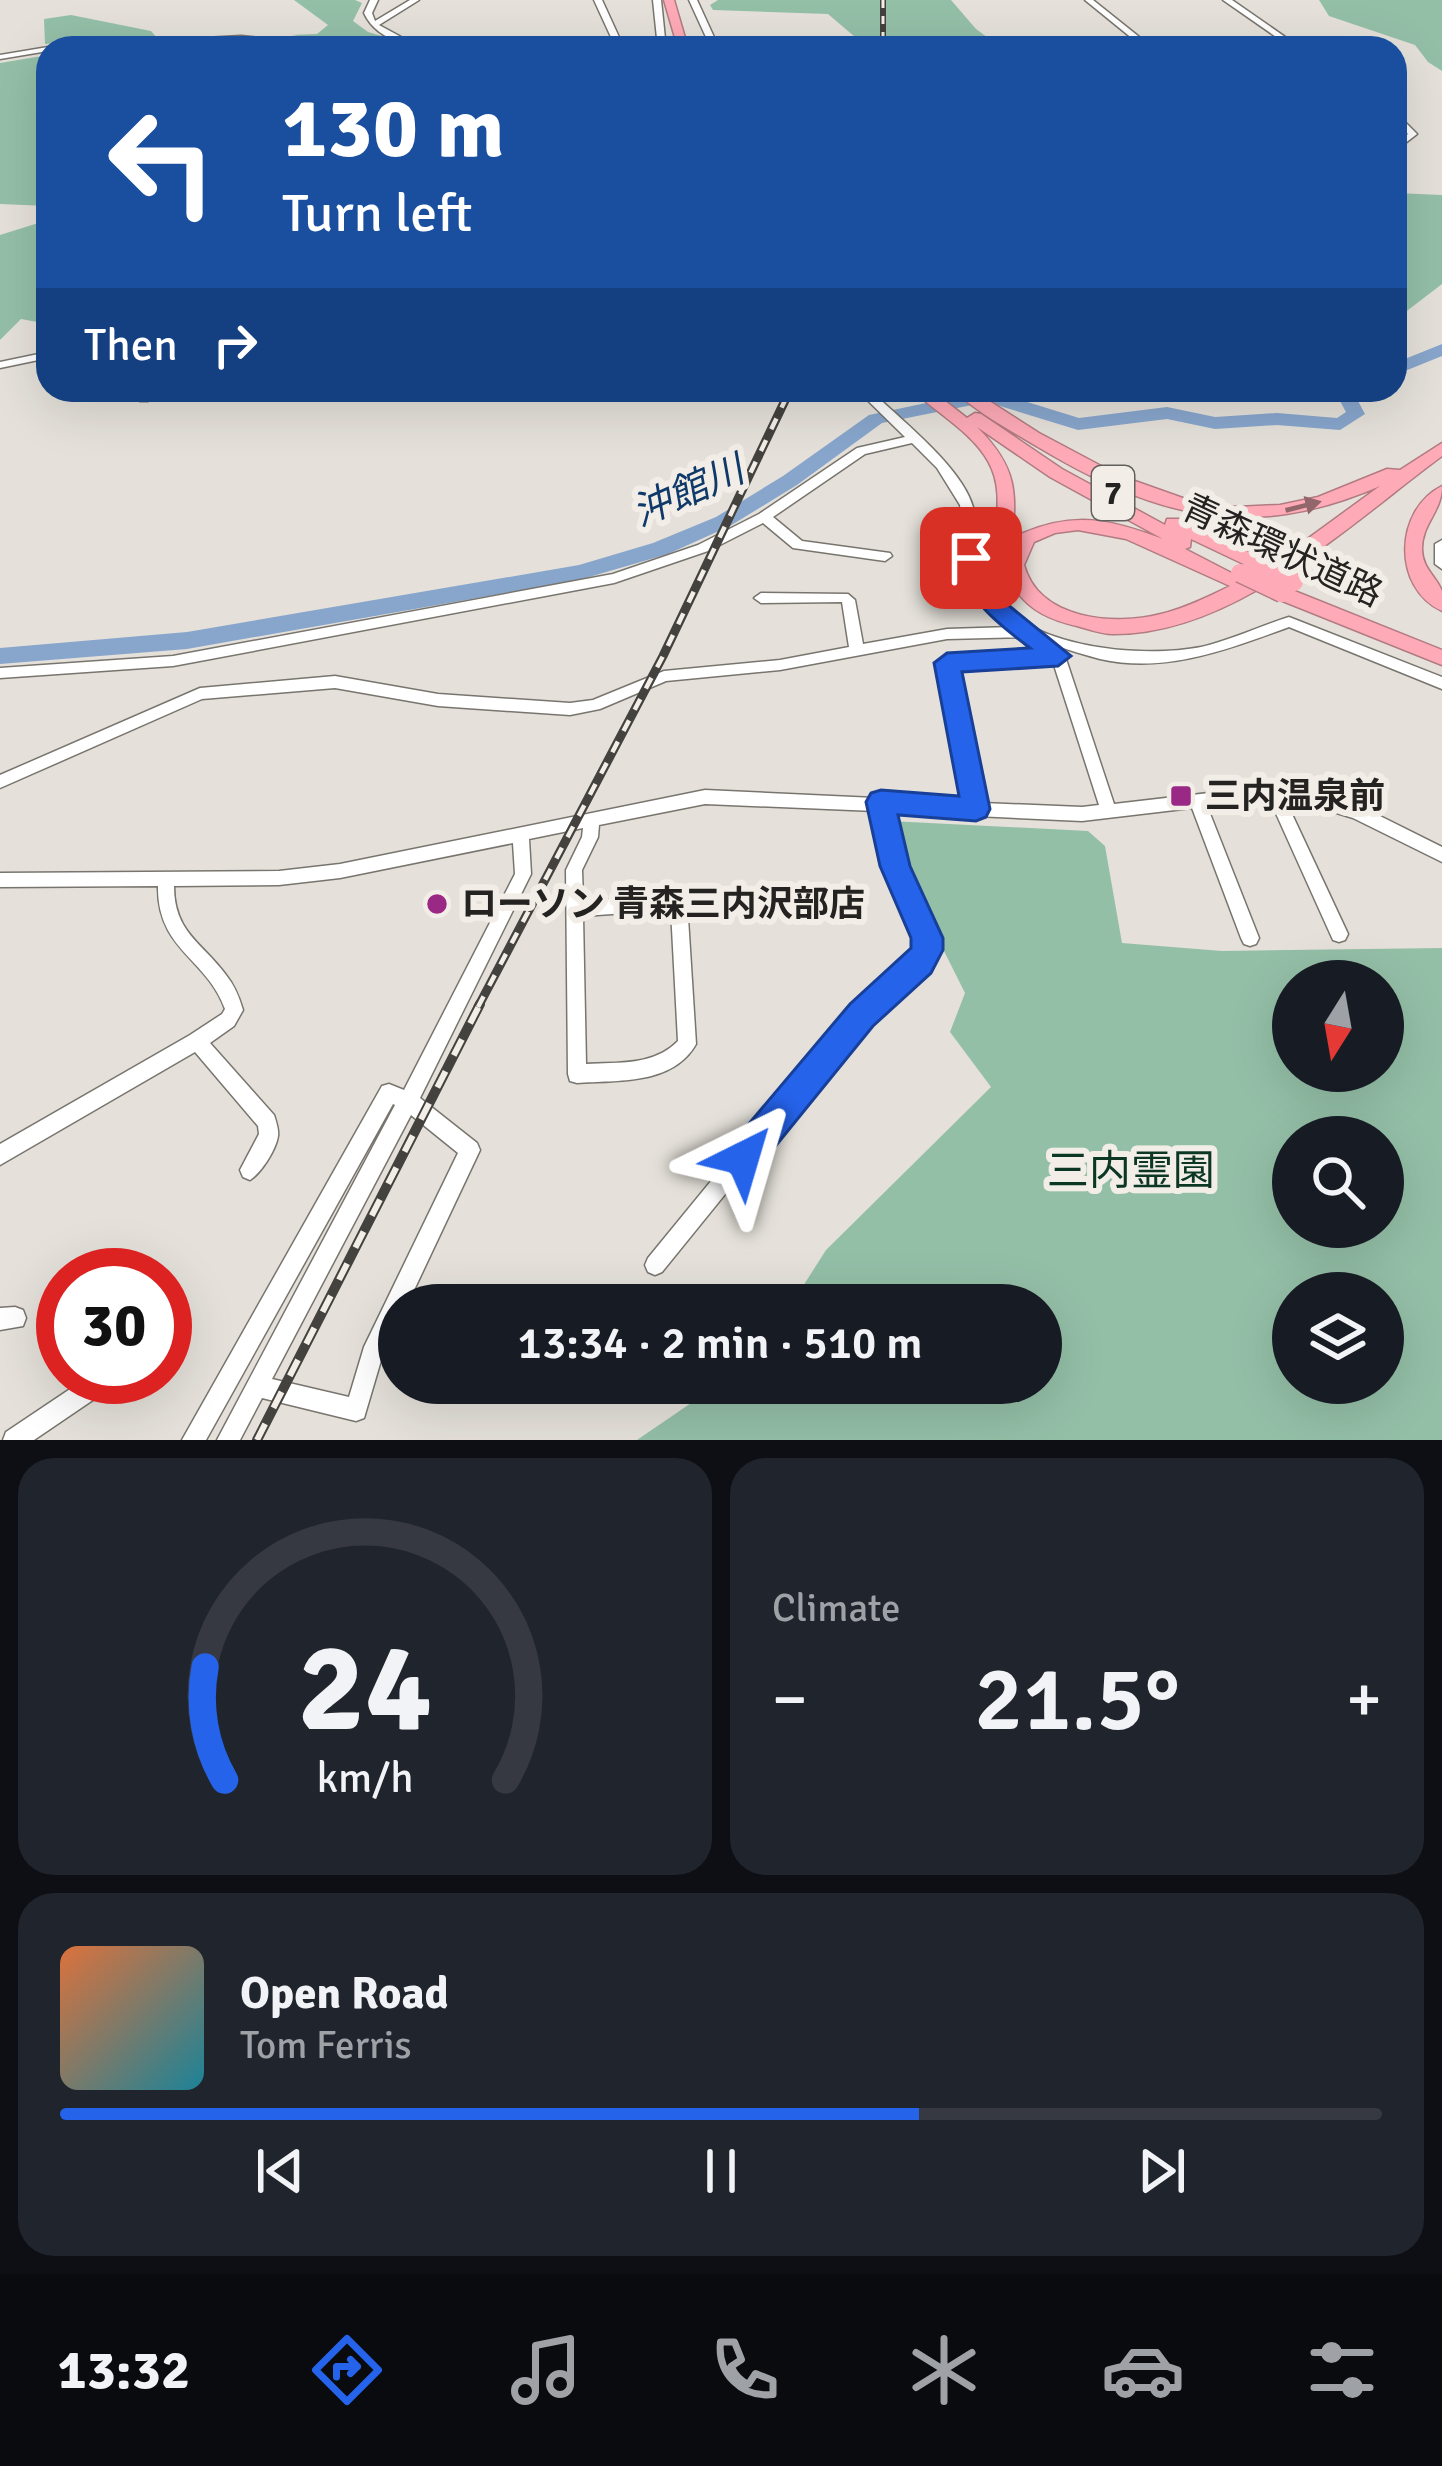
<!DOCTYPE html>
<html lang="en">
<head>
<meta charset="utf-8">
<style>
  body { margin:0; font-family:Signika,"Noto Sans JP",sans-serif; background:#20242c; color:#f1f3f6; height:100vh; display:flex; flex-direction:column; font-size:45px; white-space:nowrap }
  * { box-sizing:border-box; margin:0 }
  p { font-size:39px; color:#9ea1a6 }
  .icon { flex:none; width:66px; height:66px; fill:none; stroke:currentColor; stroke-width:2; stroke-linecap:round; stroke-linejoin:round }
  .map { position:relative; height:1440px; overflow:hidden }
  .sheet { display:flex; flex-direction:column; gap:18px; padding:18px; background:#0d0f14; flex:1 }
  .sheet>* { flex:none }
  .guide { position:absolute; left:36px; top:36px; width:1371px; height:366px; border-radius:36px; box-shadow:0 12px 48px #0002; background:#1a4fa0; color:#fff; overflow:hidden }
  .needle { width:78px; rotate:191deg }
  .controls { position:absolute; left:1272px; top:960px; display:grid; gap:24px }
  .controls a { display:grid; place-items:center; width:132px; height:132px; border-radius:50%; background:#171b24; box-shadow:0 12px 48px #0002; font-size:60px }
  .speed { position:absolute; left:36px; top:1248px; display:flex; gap:24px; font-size:60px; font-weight:700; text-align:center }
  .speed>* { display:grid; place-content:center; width:156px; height:156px; border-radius:50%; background:#171b24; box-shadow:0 12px 48px #0002; line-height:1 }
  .speed .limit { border:18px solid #d22; background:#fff; color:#111 }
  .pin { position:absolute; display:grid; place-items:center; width:102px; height:102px; color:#fff; margin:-51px; border-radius:24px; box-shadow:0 6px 18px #0006 }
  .me { position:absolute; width:132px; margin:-66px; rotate:40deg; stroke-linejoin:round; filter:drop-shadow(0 0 9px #0008) }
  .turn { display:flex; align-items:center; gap:42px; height:252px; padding:0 48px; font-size:54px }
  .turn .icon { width:156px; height:156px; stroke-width:2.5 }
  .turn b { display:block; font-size:84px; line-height:102px }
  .then { display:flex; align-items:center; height:114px; padding:0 48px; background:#0003; gap:24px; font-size:45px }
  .big { font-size:90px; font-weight:600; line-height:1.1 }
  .sheet .tile { flex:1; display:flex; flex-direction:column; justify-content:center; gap:18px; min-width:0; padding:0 42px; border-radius:36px; background:#20242c }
  .sheet .dial { align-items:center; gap:0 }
  .dial svg { height:312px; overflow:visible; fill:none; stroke:#363941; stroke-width:7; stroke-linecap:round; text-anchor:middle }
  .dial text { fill:#f1f3f6; stroke:none }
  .song { display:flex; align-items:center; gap:36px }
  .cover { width:144px; height:144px; border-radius:18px; background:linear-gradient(135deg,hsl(20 70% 55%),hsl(190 70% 35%)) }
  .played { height:12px; border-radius:6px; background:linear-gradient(90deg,#2563eb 65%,#363941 65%) }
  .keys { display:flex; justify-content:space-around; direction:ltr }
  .heat { display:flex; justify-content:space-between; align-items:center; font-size:66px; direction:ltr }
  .sheet .tiles { flex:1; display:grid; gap:18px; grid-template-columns:1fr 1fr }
  .tile:last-child { grid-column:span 2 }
  .trip { position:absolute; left:378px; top:1284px; width:684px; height:120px; border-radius:60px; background:#171b24; box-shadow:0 12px 48px #0002; font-weight:600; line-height:120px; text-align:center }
  .tabs { display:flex; height:192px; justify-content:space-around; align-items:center; background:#090b0e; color:#9ea1a6 }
  .tabs .icon { width:84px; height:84px }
  .tabs .active { color:#2563eb }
  .tabs b { font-size:54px; color:#f1f3f6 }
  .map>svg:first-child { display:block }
</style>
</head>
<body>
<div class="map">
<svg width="1442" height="1440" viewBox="0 0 1442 1440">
  <rect width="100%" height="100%" fill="#e5e1da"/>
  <!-- green -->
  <path fill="#94bfa7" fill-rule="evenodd" d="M294,0H355L362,3L353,21L368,32L423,48H380L291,35L317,34L328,25Z
    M718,0H951L976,29L1002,48H868L828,14L713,10L710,5Z
    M1319,0H1442V71L1428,62L1415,45L1329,16Z
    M71,15L151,31L157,38L45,44L44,19Z
    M48,55V206L0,204V63Z
    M1395,193L1442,195V284L1395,320Z
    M48,220V324L21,319L0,340V235Z
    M890,821L1088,831L1105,846L1122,943L1222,951L1442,948V1440H637L697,1399L734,1383H1041V1305H791L826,1250L991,1087L950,1032L965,993L899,861ZM1293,981H1383V1071H1293ZM1293,1137H1383V1227H1293ZM1293,1293H1383V1383H1293Z"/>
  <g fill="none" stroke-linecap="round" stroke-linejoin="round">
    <!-- river -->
    <path fill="#88a6cc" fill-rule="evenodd" d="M1442,344V356L1395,375V363Z
      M988,390L1079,418L1167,407L1215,417L1277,413L1337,418L1346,412L1340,401L1341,390H1359L1358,401L1365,414L1340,430L1277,425L1215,429L1167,419L1078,430L987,402L882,423L797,485L730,526L668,554L579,580L187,649L0,664V648L187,632L579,565L653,543L716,517L783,476L869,415Z"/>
    <defs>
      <path id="minor" d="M370,0H378L372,13L375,21L410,0H419L379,25L403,38L451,48C419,48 379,45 364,13Z
        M594,0H602L624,48H616Z
        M653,0H661L666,48H658Z
        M689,0H697L719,48H711Z
        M1085,0H1093L1153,48H1144Z
        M1223,0H1232L1301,48H1292Z
        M241,36L352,48C314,48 276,40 238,40C177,41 117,48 56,48L60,46Z
        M48,47L51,48H48V51L0,59V55Z
        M1395,112L1417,134L1395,151V144L1408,134L1395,120Z
        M48,352V358L0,368V362Z
        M139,390H151L148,401H140Z
        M857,390H870C900,419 962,467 973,507C979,530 974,559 984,581C1013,648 1139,659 1201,647C1231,640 1260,626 1289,617L1442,677V689L1289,627C1228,649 1166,674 1100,659C1085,655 1069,650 1054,645L1065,656L1114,804L1286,784L1364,808L1442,847V862L1353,818L1284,797L1348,934L1345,940L1339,942L1333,940L1269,798L1207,806L1259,938L1256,944L1250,946L1244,944L1241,938L1192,808L1082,821L891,812L903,865L936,937C928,973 901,990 876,1013C864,1024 853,1037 842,1050L662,1272L655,1275L648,1272L645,1265L648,1258L829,1037C840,1025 851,1012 862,1001C884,982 912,967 918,937L887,865L875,811L705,804L599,825L598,837L582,870L583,901L679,895L685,897L687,902L696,1044C673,1085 618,1080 577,1083L570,1081L568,1074L566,870L582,837L583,828L529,839L531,874L420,1098L477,1143L480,1150L407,1305H399V1322L382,1357L364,1418L356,1421L262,1398L240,1440H217L395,1105L393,1104L206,1440H182L382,1086L389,1084L404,1090L515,874L513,843L340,878L279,885L174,886C174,933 202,942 226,975C235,986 239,997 243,1010L234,1026L210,1043L274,1115C276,1121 279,1130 278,1136C276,1150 261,1173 250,1180L243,1177L240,1170L259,1134L258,1126L195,1052L0,1165V1144L190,1035L222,1014L225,1009C207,958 157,950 158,886L0,887V873L279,871L340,864L705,790L875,798L881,795L887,799L967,802L940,663L947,658L1043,652L1024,637L947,639L780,670L666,681L600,709L570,715L438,706L335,688L202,699L0,788V775L200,688L335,676L438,694L570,703L593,700L664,671L780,660L849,647L842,602L761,603L754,598L761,593L848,594L855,600L863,644L947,629L1011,627L988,609L969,579L960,505L937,468L912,443L865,454L773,517L802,541L890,553L892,556L885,561L793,548L763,523L708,551L614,583L173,666L0,678V668L173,656L613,574L698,545L759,514L857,448L905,437ZM1053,662L1099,805L1082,807L983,803L955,668ZM671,910L678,1041C654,1066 618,1062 586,1064L583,916ZM411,1115L458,1153L364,1347L349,1397L272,1379Z
        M1442,540V569L1435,564V544Z
        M15,1307L23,1310L26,1318L23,1326L0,1330V1308Z
        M88,1377H118L115,1385L34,1440H3L6,1432Z"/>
      <path id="highway" d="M664,0H674L688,48H678Z
        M913,390H931L967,418L975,413L981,414L1062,469L1165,525L1167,519H1179L1259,557L1261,562L1259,567L1252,568L1191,539L1190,547L1185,549L1243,579L1306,540L1380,486C1248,543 1156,517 1038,447C1009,430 977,412 953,390H972L1039,433L1118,475L1194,502L1237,507L1280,505L1318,497L1387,469L1400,470L1442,443V456C1350,524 1234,635 1113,634C1101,634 1088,629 1077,626C1051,620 1030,611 1015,589L1001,590C981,548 1012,503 988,461C971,431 937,414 913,390ZM977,427L1050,477L1163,539C1110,519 1074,511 1021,534L1011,553C1016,496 1021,471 977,427ZM1078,530L1126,539L1230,586C1208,597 1185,608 1161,614C1114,626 1039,620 1024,565L1034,542L1055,533Z
        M1442,486C1442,512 1422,523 1422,549C1422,568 1436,576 1442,591C1442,597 1442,604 1442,611C1392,588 1394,510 1442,486Z
        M1282,586L1442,650V665L1275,598L1272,593Z"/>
    </defs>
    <!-- minor casing -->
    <use href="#minor" stroke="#78756e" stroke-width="3"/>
    <!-- highway casing -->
    <use href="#highway" stroke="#b27b82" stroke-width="3"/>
    <!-- minor -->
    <use href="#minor" fill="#fff" fill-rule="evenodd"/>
    <!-- highway -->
    <use href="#highway" fill="#feabb7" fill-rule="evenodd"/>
    <defs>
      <path id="rail-far2" d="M883,0V48"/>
      <path id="rail-far1" d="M478,1007L663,656L790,390"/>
      <path id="rail" d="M257,1440L480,1004"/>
    </defs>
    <!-- rail-far2 casing -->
    <use href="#rail-far2" stroke="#44423f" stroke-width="6"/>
    <!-- rail-far1 casing -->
    <use href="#rail-far1" stroke="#44423f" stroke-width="9"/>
    <!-- rail casing -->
    <use href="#rail" stroke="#44423f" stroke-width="10"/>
    <!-- rail-far2 -->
    <use href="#rail-far2" stroke="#f2eee7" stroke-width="3" stroke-dasharray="8" stroke-linecap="butt"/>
    <!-- rail-far1 -->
    <use href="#rail-far1" stroke="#f2eee7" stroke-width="4.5" stroke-dasharray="12" stroke-linecap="butt"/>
    <!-- rail -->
    <use href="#rail" stroke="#f2eee7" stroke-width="6" stroke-dasharray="18" stroke-linecap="butt"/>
    <defs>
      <path id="highway-bridge" d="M1252,562L1294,582
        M1240,573L1282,593"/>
    </defs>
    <!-- highway-bridge casing -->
    <use href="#highway-bridge" stroke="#b27b82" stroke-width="21" stroke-linecap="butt"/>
    <!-- highway-bridge -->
    <use href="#highway-bridge" stroke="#feabb7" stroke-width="18"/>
  </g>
  <!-- one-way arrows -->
  <defs><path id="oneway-solid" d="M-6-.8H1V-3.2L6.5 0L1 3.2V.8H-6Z" transform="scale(3)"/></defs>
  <use fill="#92676c" href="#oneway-solid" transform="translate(1303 506) rotate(-14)"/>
  <!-- route -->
  <path fill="#2563eb" stroke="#184099" stroke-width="3" d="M971,550L979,552L1002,600L1071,656L1058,666L962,672L990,809L986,817L976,821L898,815L910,866L943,938V950L931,973L873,1026L756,1170L743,1176L731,1170L725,1158L731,1145L850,1004L911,948V938L880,866L866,802L871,793L881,790L959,796L934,663L947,653L1030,648C996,622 968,602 959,558Z"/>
  <!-- markers -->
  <g fill="#9a2885" stroke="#f2eee7" stroke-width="4.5">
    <rect x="1169" y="784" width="24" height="24" rx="6"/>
    <circle cx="437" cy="904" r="12"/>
  </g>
  <g text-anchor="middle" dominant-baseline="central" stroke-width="12" stroke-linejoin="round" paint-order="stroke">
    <!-- shield labels -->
    <rect fill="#f2eee7" stroke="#62605c" stroke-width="3" x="1092" y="466" width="42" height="54" rx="9"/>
    <g font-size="33" font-weight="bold" fill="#252321">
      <text x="1113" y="493">7</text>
    </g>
    <!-- street labels -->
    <g font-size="36" fill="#252321" stroke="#f2eee7">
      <text transform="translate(1282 551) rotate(25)">青森環状道路</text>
    </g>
    <!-- poi labels -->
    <g font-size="36" font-weight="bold" fill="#252321" stroke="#f2eee7" text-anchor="start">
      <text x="1205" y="796">三内温泉前</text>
      <text x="461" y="904">ローソン 青森三内沢部店</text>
    </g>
    <!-- water labels -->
    <g font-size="39" font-style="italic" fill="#0f3969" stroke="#f2eee7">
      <text transform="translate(688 491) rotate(-24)">沖館川</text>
    </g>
    <!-- near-park labels -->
    <g font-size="42" fill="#0d3725" stroke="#f2eee7">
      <text x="1131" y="1171">三内霊園</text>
    </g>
  </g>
</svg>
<div class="controls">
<a><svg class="needle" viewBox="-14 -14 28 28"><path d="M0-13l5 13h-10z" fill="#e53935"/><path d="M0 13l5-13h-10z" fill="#9ea1a6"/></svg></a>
<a><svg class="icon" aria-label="search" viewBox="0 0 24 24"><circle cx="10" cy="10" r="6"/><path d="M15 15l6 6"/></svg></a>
<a><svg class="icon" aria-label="layers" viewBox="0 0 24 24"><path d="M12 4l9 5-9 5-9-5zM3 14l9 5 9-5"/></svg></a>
</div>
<div class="speed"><div class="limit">30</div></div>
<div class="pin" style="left:971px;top:558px;background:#d93025"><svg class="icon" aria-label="arrive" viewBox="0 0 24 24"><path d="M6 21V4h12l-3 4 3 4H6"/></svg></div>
<svg class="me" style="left:743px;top:1158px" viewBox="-20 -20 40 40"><path d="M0-17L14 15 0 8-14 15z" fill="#2563eb" stroke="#fff" stroke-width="4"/></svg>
<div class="trip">13:34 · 2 min · 510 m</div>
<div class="guide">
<div class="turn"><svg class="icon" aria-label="left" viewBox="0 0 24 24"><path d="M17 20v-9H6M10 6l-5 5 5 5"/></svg><div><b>130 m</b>Turn left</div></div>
<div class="then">Then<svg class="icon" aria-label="right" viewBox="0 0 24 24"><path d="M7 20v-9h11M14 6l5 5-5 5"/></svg></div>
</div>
</div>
<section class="sheet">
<div class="tiles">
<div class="tile dial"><svg viewBox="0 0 100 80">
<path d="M14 69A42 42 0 1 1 86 69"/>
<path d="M14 69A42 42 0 0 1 9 40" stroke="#2563eb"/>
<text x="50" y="56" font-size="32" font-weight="700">24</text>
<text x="50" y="72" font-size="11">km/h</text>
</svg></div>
<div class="tile"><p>Climate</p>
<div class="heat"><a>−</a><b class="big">21.5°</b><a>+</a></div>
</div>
<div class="tile">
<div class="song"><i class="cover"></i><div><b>Open Road</b><p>Tom Ferris</p></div></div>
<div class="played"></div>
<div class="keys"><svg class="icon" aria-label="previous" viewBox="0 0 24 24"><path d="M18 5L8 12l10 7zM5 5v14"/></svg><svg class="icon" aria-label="pause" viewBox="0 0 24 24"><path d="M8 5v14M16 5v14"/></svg><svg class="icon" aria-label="next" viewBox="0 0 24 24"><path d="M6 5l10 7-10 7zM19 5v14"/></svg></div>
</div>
</div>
</section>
<nav class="tabs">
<b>13:32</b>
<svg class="icon active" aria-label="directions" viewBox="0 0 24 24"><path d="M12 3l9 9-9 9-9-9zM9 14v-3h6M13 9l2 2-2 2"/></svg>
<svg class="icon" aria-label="music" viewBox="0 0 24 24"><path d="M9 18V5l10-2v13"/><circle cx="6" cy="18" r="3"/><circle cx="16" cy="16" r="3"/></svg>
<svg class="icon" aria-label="phone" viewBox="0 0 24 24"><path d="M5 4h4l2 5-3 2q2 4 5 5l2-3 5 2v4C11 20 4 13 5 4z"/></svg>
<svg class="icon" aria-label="climate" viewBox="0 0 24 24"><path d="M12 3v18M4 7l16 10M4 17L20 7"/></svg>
<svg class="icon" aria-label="car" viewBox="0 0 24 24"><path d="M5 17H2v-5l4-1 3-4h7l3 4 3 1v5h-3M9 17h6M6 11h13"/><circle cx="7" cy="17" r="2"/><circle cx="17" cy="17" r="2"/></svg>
<svg class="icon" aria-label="filters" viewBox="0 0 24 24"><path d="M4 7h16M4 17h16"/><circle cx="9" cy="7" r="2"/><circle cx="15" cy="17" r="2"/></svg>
</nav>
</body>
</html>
